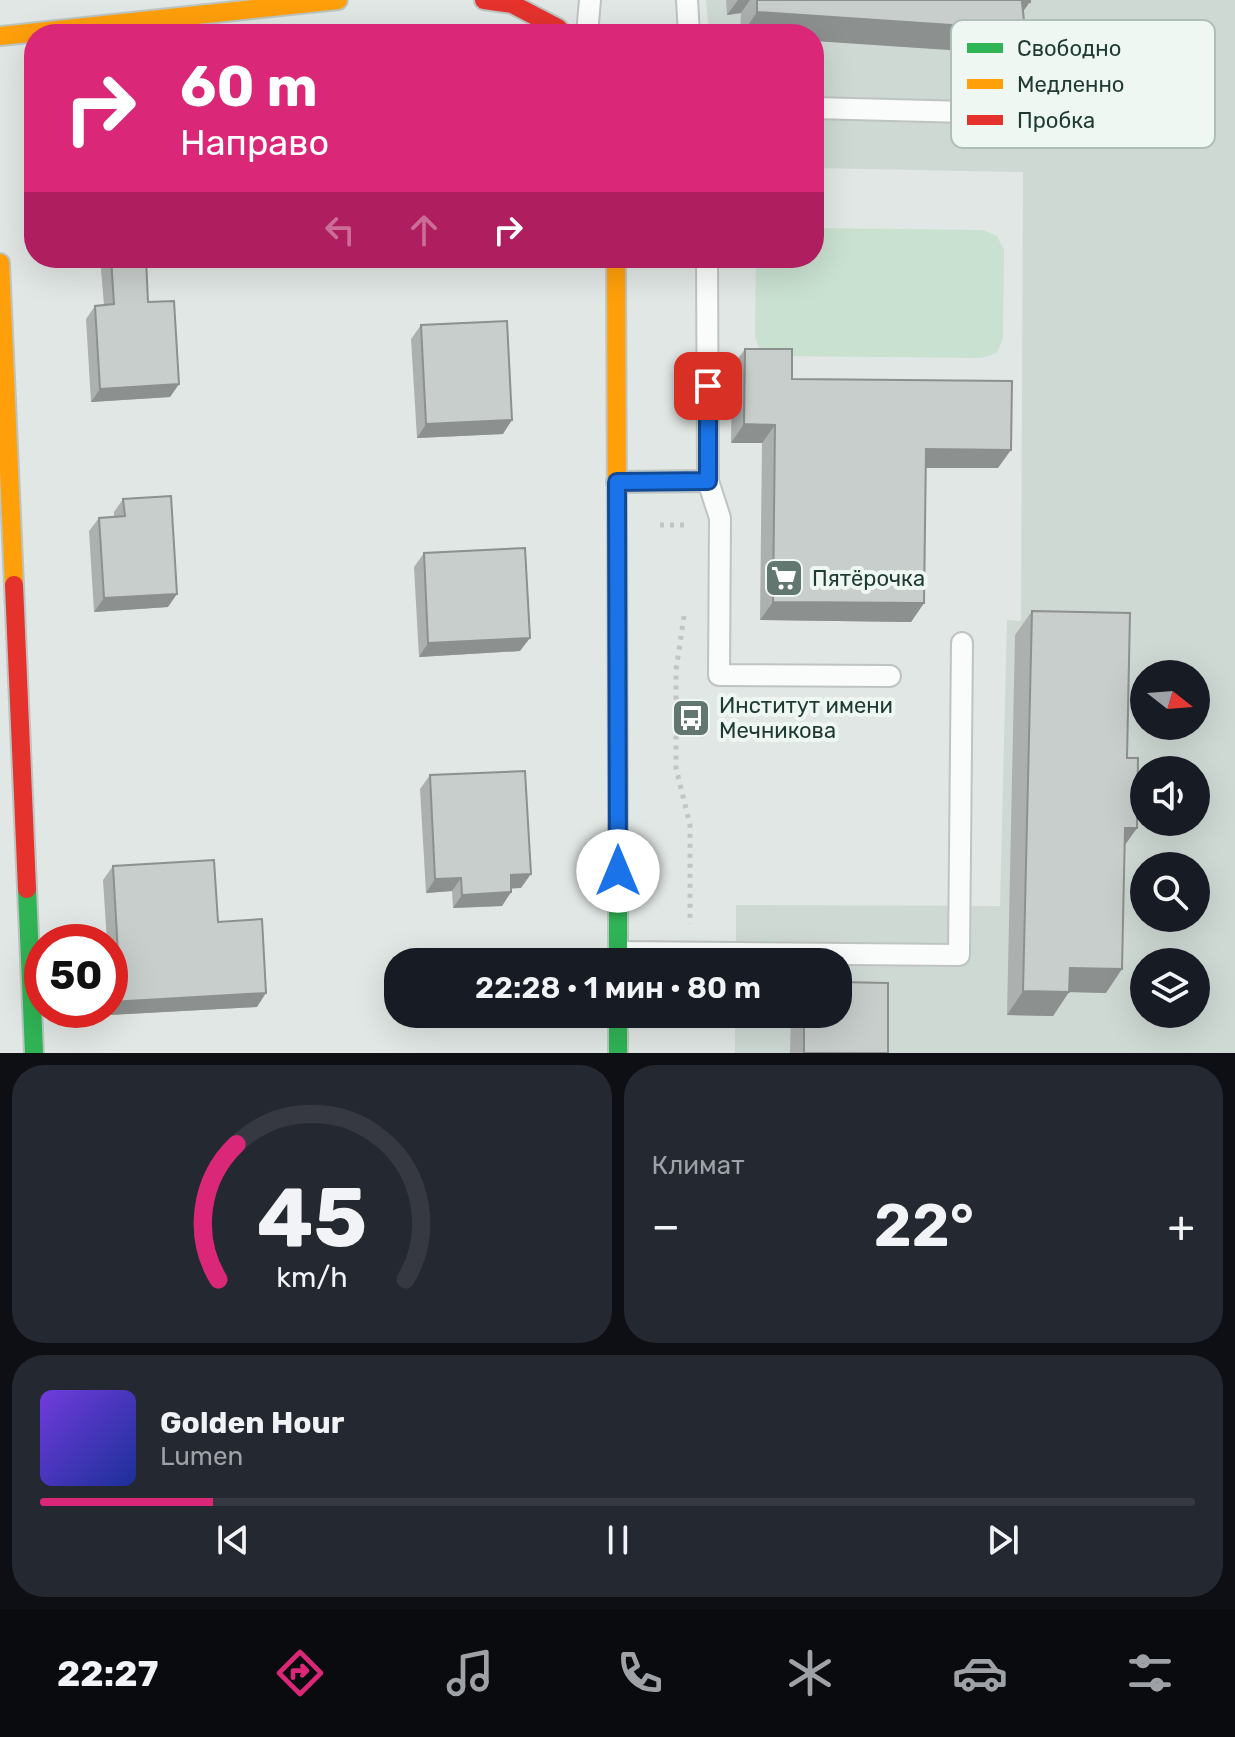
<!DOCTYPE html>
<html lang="ru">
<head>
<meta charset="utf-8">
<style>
  body { margin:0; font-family:Rubik,sans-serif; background:#242831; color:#f1f3f6; height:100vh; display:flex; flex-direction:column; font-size:30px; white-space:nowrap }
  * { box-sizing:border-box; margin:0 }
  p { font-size:26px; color:#9ea1a6 }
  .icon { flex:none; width:44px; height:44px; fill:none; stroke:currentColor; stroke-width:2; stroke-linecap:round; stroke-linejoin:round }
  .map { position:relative; height:1053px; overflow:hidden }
  .sheet { display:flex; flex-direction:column; gap:12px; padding:12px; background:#0d0f14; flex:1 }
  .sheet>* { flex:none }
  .guide { position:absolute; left:24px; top:24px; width:800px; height:244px; border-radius:32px; box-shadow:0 8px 32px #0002; background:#db2777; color:#fff; overflow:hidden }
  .needle { width:52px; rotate:107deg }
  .tools { position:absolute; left:1130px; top:660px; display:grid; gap:16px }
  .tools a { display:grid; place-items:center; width:80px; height:80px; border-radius:50%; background:#171b24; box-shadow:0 8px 32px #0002; font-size:40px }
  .speed { position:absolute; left:24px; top:924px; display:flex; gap:16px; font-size:40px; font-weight:700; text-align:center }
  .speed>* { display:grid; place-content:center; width:104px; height:104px; border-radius:50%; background:#171b24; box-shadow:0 8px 32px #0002; line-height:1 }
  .speed .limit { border:12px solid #d22; background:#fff; color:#111 }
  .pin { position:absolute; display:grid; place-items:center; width:68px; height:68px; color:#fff; margin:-34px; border-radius:16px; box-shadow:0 4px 12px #0006 }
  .me { position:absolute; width:88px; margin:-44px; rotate:0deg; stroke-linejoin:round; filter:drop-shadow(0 0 6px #0008) }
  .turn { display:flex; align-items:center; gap:28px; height:168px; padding:0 24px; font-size:36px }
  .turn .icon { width:104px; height:104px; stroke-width:2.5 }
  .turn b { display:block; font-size:56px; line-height:68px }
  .lanes { display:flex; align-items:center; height:76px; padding:0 24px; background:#0003; justify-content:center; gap:40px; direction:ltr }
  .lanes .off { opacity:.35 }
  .big { font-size:60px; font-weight:600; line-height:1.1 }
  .sheet .widget { flex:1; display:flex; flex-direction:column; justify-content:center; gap:12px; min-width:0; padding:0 28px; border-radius:32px; background:#242831 }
  .sheet .dial { align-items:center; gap:0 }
  .dial svg { height:208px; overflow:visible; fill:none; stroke:#363941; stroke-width:7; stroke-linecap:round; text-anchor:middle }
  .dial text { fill:#f1f3f6; stroke:none }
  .song { display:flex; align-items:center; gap:24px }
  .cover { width:96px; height:96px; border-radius:12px; background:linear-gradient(135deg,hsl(260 70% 55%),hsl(230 70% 35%)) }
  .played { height:8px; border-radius:4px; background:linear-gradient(90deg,#db2777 15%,#363941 15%) }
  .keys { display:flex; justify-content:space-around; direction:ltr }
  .heat { display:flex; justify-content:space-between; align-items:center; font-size:44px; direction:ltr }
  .sheet .tiles { flex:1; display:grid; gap:12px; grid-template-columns:1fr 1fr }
  .widget:last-child { grid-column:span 2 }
  .trip { position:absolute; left:384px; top:948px; width:468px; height:80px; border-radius:32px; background:#171b24; box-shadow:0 8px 32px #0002; font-weight:600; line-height:80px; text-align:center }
  .tabs { display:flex; height:128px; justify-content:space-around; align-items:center; background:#090b0e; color:#9ea1a6 }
  .tabs .icon { width:56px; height:56px }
  .tabs .selected { color:#db2777 }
  .tabs b { font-size:36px; color:#f1f3f6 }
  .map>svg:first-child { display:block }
</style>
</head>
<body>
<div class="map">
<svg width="1235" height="1053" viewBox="0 0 1235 1053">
  <rect width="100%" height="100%" fill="#e1e7e4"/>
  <!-- built -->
  <path fill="#ced9d4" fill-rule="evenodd" d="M706,0H1235V1053H735V1014H838V962H736V905L1000,906L1007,620L1021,621L1023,172L814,168V34H709ZM1144,674H1196V726H1144ZM1144,770H1196V822H1144ZM1144,866H1196V918H1144ZM1144,962H1196V1014H1144Z"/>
  <!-- green -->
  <path fill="#c9e1d1" d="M814,228L982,230L997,236L1004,250L1003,338L997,353L981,358L776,356L760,352L755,336L756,258H814Z"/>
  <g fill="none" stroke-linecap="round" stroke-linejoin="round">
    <defs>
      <path id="lane" d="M687,0L689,34
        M587,34L590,0
        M814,108L967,112
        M708,481L720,518L719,675L890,676
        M617,482L708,481L707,258
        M618,952L959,955L962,643"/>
      <path id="fast" d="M618,787V962
        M27,889L34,1053
        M618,1014V1053"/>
      <path id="slow" d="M0,36L338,0
        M616,258L618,787
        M0,263L14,585"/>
      <path id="jam" d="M484,0L512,4L558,28L564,34
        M14,585L27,889"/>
    </defs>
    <!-- lane casing -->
    <use href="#lane" stroke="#bec4c1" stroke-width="24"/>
    <!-- fast casing -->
    <use href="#fast" stroke="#bdc5c2" stroke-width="22"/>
    <!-- slow casing -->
    <use href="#slow" stroke="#bdc5c2" stroke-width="22"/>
    <!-- jam casing -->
    <use href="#jam" stroke="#bdc5c2" stroke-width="22"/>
    <!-- path -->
    <path stroke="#bfc7c5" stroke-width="5" stroke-dasharray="4 6" stroke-linecap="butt" d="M660,525H687
      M684,616L676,670V768L690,825V924"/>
    <!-- lane -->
    <use href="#lane" stroke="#fafbfb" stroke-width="20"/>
    <!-- fast -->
    <use href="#fast" stroke="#30b455" stroke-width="18"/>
    <!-- slow -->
    <use href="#slow" stroke="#ff9f0a" stroke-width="18"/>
    <!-- jam -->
    <use href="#jam" stroke="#e5322d" stroke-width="18"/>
  </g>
  <!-- wall -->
  <path fill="#acb1af" d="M726,0H1030L1023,11L1025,30L1008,54L814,34H740L741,13L727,15Z
    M100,258H146L148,302L179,384L170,397L91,402L86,319L95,306L104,305Z
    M381,258H442L438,264L381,267Z
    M421,325L503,434L417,438L411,339Z
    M745,349L792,379L998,468H926L924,603L911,622L760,620L762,443H731L732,367Z
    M123,499L168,607L94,612L89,531L99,518L114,517V512Z
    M424,553L520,651L419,657L414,567Z
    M1032,611L1127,758L1137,828L1124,845L1106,993L1069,992L1053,1016L1007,1015L1015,635Z
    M430,775L521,888H511V892L502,906L453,908L452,891L426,893L420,789Z
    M113,866L218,922L257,1007L72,1017L71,1010H110V942H107L103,880Z
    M791,1014H838L888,1053H790Z"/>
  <!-- shaded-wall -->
  <path fill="#8c908f" d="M738,0H750L741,13L727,15Z
    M1022,2H1030L1013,25Z
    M757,12L1025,30L1008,54L814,41V34H742Z
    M388,258H442L438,264L381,267Z
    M179,384L170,397L91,402L100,389Z
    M512,420L503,434L417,438L426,424Z
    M744,424L775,425L762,443H731Z
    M926,449L1011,450L998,468H913Z
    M177,594L168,607L94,612L104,598Z
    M773,602L924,603L911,622L760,620Z
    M530,638L520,651L419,657L428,643Z
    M1125,828H1137L1120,852Z
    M531,874L521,888L501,889L511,875Z
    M461,878L452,891L426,893L435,879Z
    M511,892L502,906L453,908L462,895Z
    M1070,968L1122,969L1106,993L1069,992L1053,1016L1007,1015L1023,991Z
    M266,993L257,1007L72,1017L77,1010H110V1002Z"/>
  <!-- building -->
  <path fill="#c8cecc" stroke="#8c908f" stroke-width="2" d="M757,0H1030V2H1022L1025,30L757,12Z
    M111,258H146L148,302L174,301L179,384L100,389L95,306L114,304Z
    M507,321L512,420L426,424L421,325Z
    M745,349H792V379L1012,381L1011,450L926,449L924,603L773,602L775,425L744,424Z
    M171,496L177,594L104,598L99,518L125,516L123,499Z
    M525,548L530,638L428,643L424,553Z
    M1032,611L1130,613L1127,758H1138L1137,828H1125L1122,969L1070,968L1069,992L1023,991Z
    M525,771L531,874L511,875V892L462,895L461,878L435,879L430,775Z
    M214,860L218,922L262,919L266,993L110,1002V954H118L113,866Z
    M838,982L888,983V1053H804V1014H838Z"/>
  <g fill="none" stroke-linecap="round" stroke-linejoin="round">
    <defs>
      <path id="route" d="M618,871L617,482L708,481V386"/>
    </defs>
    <!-- route casing -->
    <use href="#route" stroke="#114b97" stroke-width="20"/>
    <!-- route -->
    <use href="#route" stroke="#1a73e8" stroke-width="14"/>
  </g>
  <!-- icons -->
  <defs>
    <symbol id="supermarket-square" viewBox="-11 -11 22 22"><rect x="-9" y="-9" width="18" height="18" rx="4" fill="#637771" stroke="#eef7f2"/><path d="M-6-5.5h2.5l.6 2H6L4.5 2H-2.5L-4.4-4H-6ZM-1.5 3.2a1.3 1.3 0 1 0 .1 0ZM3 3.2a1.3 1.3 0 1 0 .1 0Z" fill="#fff"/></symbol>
    <symbol id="bus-square" viewBox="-11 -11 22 22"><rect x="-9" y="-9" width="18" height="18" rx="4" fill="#637771" stroke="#eef7f2"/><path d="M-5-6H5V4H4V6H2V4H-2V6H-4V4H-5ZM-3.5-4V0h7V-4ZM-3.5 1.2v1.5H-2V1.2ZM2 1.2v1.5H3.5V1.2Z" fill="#fff"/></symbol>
  </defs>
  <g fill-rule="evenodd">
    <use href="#supermarket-square" x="762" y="556" width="44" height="44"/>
    <use href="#bus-square" x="669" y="696" width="44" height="44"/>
  </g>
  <g text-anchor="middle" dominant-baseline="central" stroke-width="8" stroke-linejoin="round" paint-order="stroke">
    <!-- poi labels -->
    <g font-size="22" fill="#1f3a33" stroke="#eef7f2" text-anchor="start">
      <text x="812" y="578">Пятёрочка</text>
      <text x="719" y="705">Институт имени<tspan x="719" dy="25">Мечникова</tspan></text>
    </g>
  </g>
  <!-- legend -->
  <rect x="951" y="20" width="264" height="128" rx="12" fill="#eef7f2" stroke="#b0beb9" stroke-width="2"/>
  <rect x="967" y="43" width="36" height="10" fill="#30b455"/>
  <rect x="967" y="79" width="36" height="10" fill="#ff9f0a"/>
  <rect x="967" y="115" width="36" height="10" fill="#e5322d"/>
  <g font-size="22" fill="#1f3a33">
    <text x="1017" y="56">Свободно</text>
    <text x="1017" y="92">Медленно</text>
    <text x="1017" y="128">Пробка</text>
  </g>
</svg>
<div class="tools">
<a><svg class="needle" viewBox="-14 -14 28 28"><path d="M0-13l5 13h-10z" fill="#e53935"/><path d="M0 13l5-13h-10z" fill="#9ea1a6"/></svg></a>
<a><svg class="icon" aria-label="sound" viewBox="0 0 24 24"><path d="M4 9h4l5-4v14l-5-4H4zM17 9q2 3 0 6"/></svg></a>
<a><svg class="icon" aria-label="search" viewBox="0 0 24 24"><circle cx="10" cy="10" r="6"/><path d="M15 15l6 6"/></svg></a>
<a><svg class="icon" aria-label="layers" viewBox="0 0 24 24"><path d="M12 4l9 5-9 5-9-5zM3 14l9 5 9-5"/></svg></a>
</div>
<div class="speed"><div class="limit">50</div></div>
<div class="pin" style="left:708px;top:386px;background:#d93025"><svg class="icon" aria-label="arrive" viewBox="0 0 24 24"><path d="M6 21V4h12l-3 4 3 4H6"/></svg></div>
<svg class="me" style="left:618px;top:871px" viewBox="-20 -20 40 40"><circle r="19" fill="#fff"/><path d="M0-13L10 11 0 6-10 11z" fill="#1a73e8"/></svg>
<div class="trip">22:28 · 1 мин · 80 m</div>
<div class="guide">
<div class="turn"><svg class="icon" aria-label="right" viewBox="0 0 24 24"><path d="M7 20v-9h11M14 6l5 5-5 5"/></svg><div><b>60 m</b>Направо</div></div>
<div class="lanes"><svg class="icon off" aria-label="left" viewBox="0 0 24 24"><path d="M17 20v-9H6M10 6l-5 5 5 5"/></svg><svg class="icon off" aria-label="ahead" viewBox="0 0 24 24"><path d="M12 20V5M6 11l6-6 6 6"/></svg><svg class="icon" aria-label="right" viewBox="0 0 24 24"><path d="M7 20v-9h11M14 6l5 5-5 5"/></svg></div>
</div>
</div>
<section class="sheet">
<div class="tiles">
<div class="widget dial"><svg viewBox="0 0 100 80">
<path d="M14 69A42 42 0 1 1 86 69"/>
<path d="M14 69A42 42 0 0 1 21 17" stroke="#db2777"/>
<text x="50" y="56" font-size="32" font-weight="700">45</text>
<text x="50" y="72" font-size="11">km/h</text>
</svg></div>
<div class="widget"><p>Климат</p>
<div class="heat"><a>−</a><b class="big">22°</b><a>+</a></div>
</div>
<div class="widget">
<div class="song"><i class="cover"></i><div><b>Golden Hour</b><p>Lumen</p></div></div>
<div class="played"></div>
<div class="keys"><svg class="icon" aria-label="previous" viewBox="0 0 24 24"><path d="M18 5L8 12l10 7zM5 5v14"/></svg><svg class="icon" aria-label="pause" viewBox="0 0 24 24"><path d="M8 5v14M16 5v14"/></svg><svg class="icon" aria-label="next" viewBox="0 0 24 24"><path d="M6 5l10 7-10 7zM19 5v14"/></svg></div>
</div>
</div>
</section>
<nav class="tabs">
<b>22:27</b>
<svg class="icon selected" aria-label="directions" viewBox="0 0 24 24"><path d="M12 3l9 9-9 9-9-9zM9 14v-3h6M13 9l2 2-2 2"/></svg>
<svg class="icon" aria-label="music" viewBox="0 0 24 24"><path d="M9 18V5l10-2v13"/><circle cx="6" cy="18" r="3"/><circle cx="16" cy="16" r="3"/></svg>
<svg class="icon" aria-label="phone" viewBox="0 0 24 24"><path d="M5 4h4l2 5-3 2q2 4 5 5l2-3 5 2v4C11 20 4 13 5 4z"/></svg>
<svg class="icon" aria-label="climate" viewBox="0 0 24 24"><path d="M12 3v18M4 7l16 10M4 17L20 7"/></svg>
<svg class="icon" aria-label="car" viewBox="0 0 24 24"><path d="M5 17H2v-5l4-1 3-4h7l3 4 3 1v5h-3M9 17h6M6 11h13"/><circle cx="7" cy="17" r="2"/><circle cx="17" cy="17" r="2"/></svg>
<svg class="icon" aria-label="filters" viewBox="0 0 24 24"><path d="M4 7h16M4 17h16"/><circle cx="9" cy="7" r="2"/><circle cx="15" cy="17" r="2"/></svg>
</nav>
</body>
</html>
